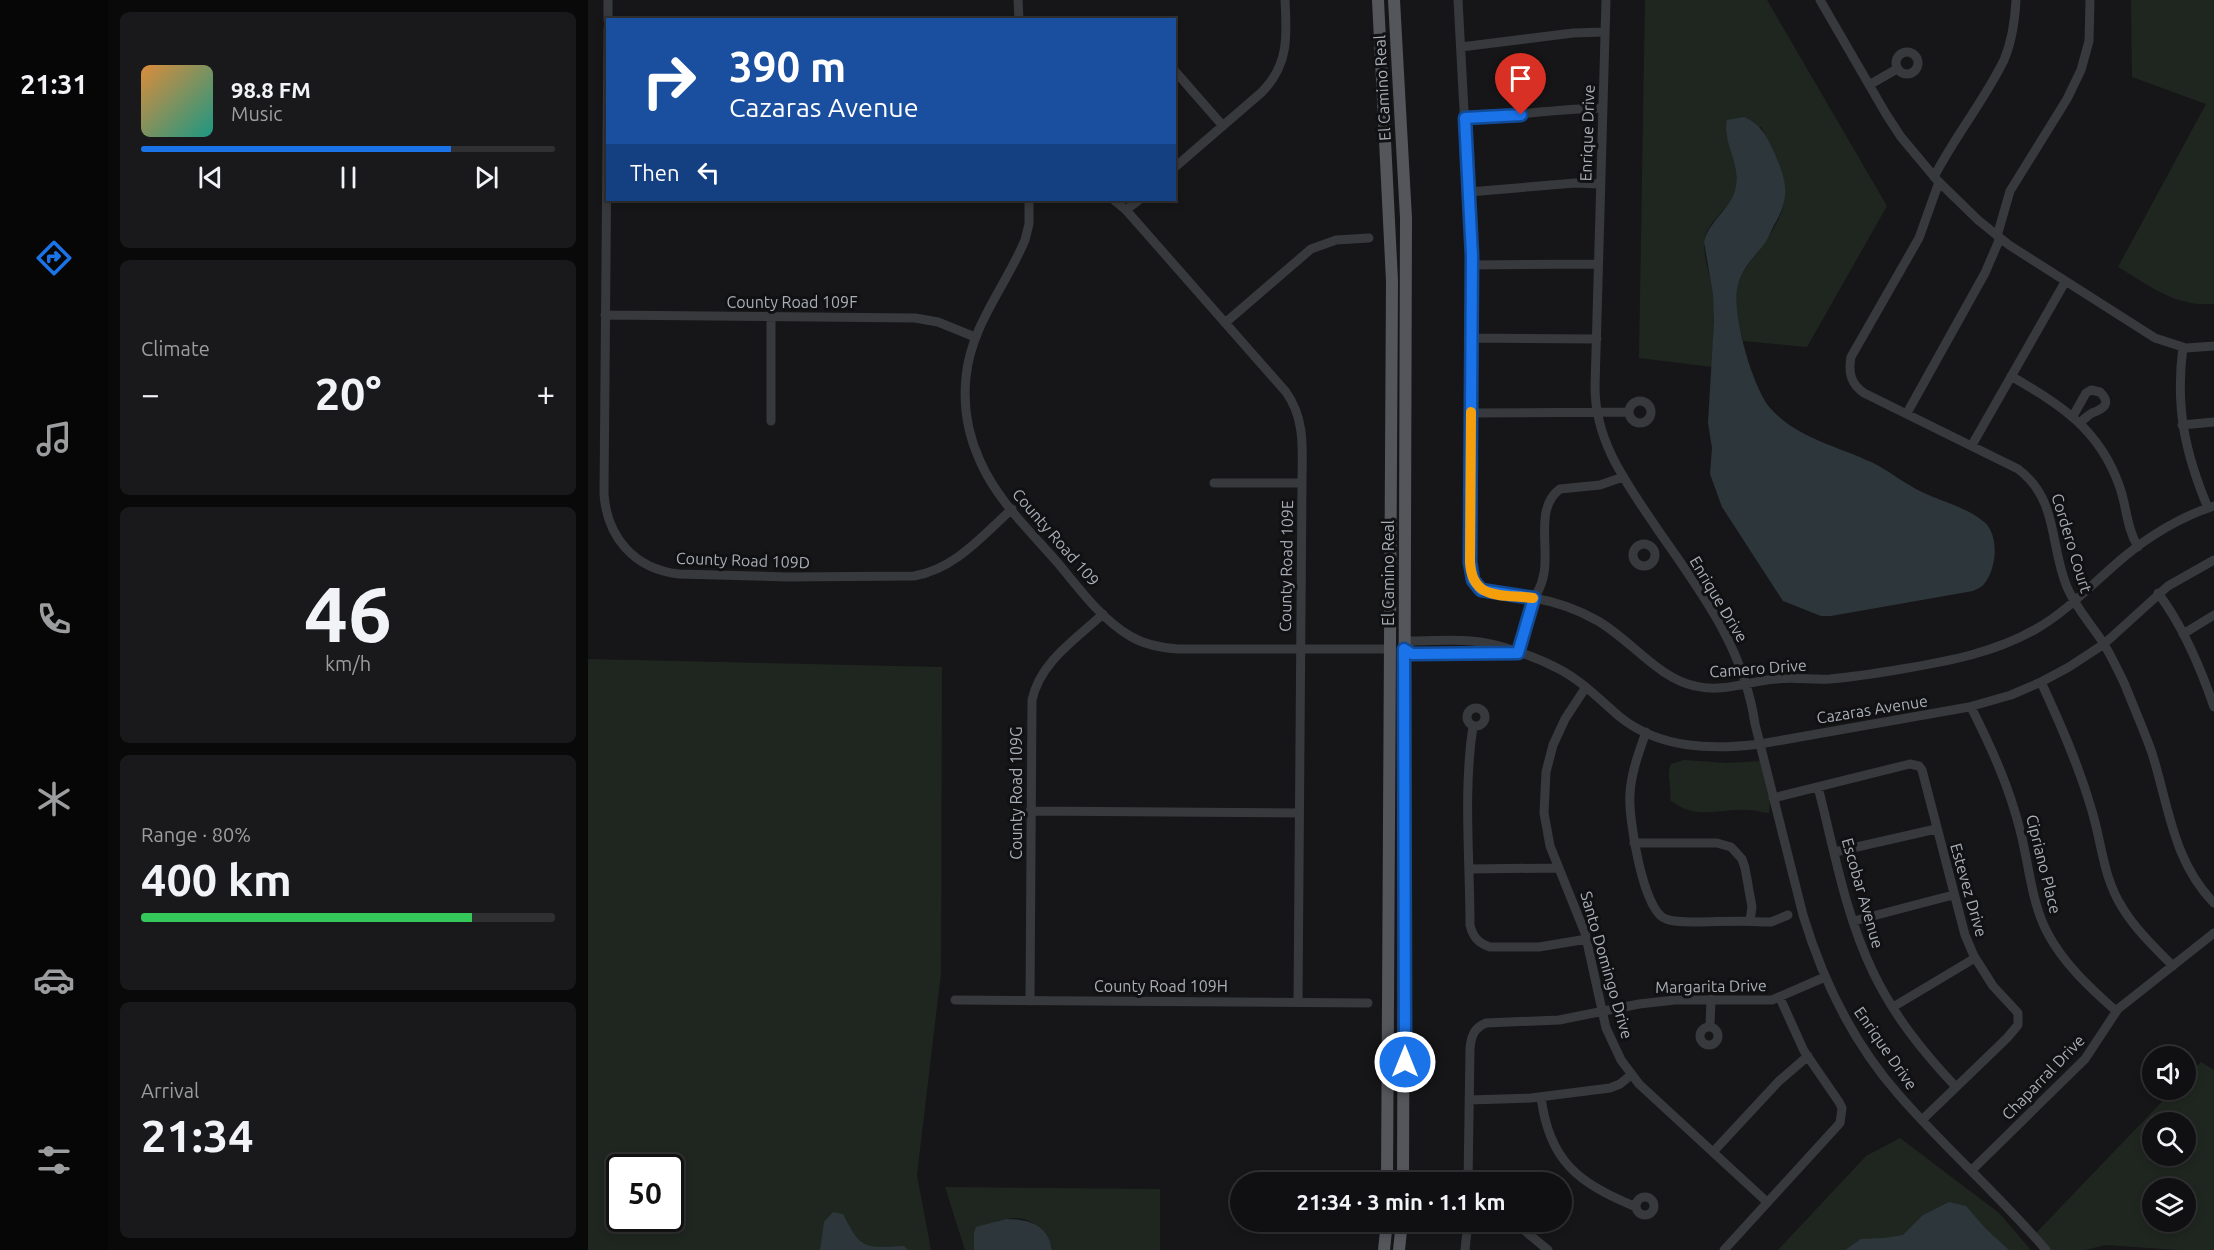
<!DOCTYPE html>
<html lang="en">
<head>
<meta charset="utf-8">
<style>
  body { margin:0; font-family:Ubuntu,sans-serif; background:#19191b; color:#f1f3f6; height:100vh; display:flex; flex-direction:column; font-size:22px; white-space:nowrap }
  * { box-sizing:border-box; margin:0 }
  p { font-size:20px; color:#9c9d9f }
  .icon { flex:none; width:33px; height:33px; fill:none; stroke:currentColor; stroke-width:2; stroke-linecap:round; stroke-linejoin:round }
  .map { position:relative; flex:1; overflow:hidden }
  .panel { display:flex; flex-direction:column; gap:12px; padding:12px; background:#09090a; width:480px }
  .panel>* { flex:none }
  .top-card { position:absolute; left:18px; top:18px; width:570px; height:183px; border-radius:0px; box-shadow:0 3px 9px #0003,0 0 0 2px #303032; background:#1a4fa0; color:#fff; overflow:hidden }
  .buttons { position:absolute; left:1554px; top:1046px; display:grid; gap:12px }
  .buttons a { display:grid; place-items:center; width:54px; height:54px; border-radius:50%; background:#101012; box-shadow:0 3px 9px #0003,0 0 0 2px #303032; font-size:30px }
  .speed { position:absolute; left:18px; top:1154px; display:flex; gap:12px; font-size:30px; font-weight:700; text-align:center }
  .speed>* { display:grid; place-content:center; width:78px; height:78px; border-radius:50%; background:#101012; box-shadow:0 3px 9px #0003,0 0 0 2px #303032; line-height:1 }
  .speed .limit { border:3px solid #111; border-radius:9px; background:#fff; color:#111 }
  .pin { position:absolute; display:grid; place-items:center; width:51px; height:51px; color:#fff; margin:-62px -26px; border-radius:50% 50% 50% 0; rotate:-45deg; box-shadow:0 0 6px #0007 }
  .pin .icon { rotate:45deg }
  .me { position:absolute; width:66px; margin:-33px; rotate:0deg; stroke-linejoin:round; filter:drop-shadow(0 0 4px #0008) }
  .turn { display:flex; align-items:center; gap:21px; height:126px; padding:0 24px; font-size:27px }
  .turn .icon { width:78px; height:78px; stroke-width:2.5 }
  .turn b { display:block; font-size:42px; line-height:51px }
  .then { display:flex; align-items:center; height:57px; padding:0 24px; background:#0003; gap:12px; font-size:22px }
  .big { font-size:45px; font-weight:700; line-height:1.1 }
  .panel .widget { flex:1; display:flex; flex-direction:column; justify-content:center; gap:9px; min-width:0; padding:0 21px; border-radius:9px; background:#19191b }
  .panel .dial { align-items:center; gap:0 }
  .dial b { font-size:78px; line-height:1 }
  .song { display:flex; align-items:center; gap:18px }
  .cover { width:72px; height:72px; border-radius:9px; background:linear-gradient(135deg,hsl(30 70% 55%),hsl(170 70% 35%)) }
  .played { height:6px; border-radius:3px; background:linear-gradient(90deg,#1a73e8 75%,#303032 75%) }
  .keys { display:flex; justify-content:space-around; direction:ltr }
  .heat { display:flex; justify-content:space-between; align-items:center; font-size:33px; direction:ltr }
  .charge { height:9px; border-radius:4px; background:linear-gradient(90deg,#34c759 80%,#303032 0) }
  .trip { position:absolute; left:642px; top:1172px; width:342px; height:60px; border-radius:30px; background:#101012; box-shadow:0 3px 9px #0003,0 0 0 2px #303032; font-weight:700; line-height:60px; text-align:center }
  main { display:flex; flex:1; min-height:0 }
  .dock { display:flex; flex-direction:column; width:108px; justify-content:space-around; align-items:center; background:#060607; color:#9c9d9f }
  .dock .icon { width:42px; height:42px }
  .dock .current { color:#1a73e8 }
  .dock b { font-size:27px; color:#f1f3f6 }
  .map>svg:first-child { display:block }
</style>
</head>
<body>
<main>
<nav class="dock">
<b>21:31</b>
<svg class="icon current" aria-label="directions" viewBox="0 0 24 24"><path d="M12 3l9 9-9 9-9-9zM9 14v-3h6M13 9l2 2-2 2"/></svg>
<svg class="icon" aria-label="music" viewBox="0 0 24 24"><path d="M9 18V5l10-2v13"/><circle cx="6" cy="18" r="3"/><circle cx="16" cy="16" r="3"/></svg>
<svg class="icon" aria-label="phone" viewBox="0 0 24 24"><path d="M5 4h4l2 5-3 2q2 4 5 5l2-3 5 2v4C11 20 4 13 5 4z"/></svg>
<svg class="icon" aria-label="climate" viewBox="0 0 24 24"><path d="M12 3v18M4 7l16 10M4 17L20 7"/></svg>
<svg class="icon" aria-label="car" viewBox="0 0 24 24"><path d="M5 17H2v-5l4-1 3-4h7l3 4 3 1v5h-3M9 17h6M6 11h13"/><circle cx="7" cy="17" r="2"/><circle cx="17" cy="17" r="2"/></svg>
<svg class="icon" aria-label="filters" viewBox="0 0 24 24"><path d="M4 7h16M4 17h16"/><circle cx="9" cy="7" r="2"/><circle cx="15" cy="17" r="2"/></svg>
</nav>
<section class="panel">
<div class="widget">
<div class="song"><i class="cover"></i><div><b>98.8 FM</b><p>Music</p></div></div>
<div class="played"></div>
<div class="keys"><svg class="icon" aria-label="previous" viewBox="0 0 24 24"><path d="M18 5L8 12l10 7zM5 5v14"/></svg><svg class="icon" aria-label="pause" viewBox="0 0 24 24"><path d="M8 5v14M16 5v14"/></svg><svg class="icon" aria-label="next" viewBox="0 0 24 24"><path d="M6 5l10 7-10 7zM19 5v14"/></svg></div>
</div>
<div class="widget"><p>Climate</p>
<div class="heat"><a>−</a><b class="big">20°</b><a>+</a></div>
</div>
<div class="widget dial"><b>46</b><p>km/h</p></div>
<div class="widget"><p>Range · 80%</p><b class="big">400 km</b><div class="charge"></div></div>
<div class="widget"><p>Arrival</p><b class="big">21:34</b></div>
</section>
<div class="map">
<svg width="1626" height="1250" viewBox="0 0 1626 1250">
  <rect width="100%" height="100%" fill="#161618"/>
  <!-- green -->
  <path fill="#1f261f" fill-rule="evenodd" d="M1057,0H1179L1299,206L1219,347L1155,341C1152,327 1146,311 1148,296C1149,274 1163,262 1175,245C1210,197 1198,174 1173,127L1138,134C1147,159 1157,185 1137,208C1131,215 1121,225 1118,234C1112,252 1123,275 1125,293C1127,318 1125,343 1124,367L1051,358Z
    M1543,0H1626V304C1587,307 1562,286 1530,267L1618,104L1544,77Z
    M0,659L354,667L353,973L329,1175L343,1250H0ZM32,1167H82V1218H32Z
    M1096,760L1139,763L1172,761L1182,803L1181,813C1174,813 1168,810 1162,810C1132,808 1108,821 1082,800C1084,787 1078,775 1083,764Z
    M1613,1062L1626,1070V1250H1589L1518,1245L1497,1250H1463L1448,1233L1586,1089H1598V1077ZM1564,1122H1598V1155H1564ZM1564,1188H1598V1221H1564Z
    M1312,1138L1411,1213L1443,1250H1190L1278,1156Z
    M357,1187L572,1189V1250H464C463,1243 460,1239 455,1233C437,1208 408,1219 386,1233V1250H377Z"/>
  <!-- water -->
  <path fill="#2d363b" d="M1156,117C1173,124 1180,138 1187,154C1200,184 1202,198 1185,227C1182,234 1179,241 1174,247C1164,259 1154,269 1150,285C1142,310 1165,390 1183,409C1211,440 1255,447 1291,466C1305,474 1319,485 1334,492C1354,502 1378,507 1395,521C1412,534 1409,569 1396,584C1394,587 1389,589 1385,591L1243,616H1233L1195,601L1134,507L1122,474L1124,448L1120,423L1126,321L1125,294L1116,242C1121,220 1145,208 1148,185C1152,162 1134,142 1139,120Z
    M1361,1202L1378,1206L1398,1229L1421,1250H1257L1273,1239L1296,1238L1315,1235L1335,1215Z
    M245,1212L255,1214C273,1250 276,1248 316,1246L320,1250H232L236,1222Z
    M418,1219C440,1219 460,1224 464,1250H386V1233L388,1227Z"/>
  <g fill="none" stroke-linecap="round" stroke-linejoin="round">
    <!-- minor -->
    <path stroke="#37393d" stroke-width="9" d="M430,0L431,20
      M870,0L884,257L882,562L885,580L893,590C909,597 929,596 946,598C969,602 991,610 1010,621C1044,641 1070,678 1107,686C1136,693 1160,681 1188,679C1206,677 1224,680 1242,679C1266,677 1290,673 1314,669C1361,661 1406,653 1448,629C1481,610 1506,582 1536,557C1561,536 1594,516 1626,506
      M1018,0L1007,387C1007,443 1040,485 1070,530C1113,592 1156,648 1167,724L1215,915C1235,981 1265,1043 1311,1095C1357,1148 1412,1196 1458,1250
      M1232,0L1298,114L1313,137L1349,180L1390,220L1421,245L1567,338L1598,348L1626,346
      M20,20V0
      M20,28L16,494C19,537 46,569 91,574L199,577L326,576C367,569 394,536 424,509
      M873,47L985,33L1017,32
      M1308 63a11 11 0 1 1 22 0a11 11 0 1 1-22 0Z
      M586,70L635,126
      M1281,85L1309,69
      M877,118C923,116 968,109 1014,108
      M586,168L674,92C701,65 699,35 697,0
      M1346,177C1367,136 1396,101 1416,60C1424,41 1427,20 1428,0
      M1351,182L1331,238L1263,357C1260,373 1263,384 1276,393L1430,469C1471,500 1461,544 1479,587C1488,608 1502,623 1514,641C1523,655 1530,670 1537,685C1546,708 1556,730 1564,753C1581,807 1585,861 1626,903
      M881,192L987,183L1012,184
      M441,200V224L437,240C418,286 383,325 378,377C375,406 380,435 392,461C409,500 442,531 469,562C491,588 513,619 542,636C557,645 574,648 590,649H801
      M526,200L538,210L698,392C718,420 714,451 714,483L710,1002
      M538,210L551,200
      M1409,236L1422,191L1479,99L1493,70L1501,41L1502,0
      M883,265L1010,264
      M17,315L327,318L350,322L387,337
      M637,323L723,249L748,240L781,238
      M883,338L1009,339
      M1595,347C1587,407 1597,453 1620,508
      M1423,376C1473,405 1511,429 1531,485C1539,506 1538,527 1550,547
      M1041 412a11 11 0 1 1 22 0a11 11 0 1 1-22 0Z
      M883,413L1041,412
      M1319,413L1397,273L1412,238
      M1485,416L1498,393L1503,390L1512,392C1524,404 1515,409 1504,413C1500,415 1496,420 1492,422
      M183,421V317
      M1594,425L1626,422
      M1384,445L1477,282
      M626,483H714
      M1045 555a11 11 0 1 1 22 0a11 11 0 1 1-22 0Z
      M1570,593C1595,626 1613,669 1626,707
      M1595,634L1626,615
      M930,653L824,654L816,649L824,641C844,641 864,639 884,641C910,643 948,657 971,669C994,681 1012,700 1032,717C1072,749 1124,750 1172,744L1381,707L1423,695L1453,682L1481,667L1516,644L1580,586L1626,560
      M930,653C935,636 938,615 946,599C951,589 954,586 956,573C961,546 947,507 972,489L1012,485L1035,477
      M1453,682C1473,725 1491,766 1504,811C1514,844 1515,877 1534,907C1547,929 1567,948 1585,966
      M998,687L977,719L965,745L958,772L956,813L962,846L997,933L1018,1028L1033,1060L1051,1084L1179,1202
      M1383,707C1403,747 1421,786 1432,830C1441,864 1443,901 1459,932C1475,963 1502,988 1528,1011
      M879 717a9 9 0 1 1 18 0a9 9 0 1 1-18 0Z
      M885,726C875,791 882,859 882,925C885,937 890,943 902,947H951L999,939
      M1058,732C1051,752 1043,773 1042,794C1040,817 1055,912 1078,919C1086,922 1097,922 1106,922C1129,922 1152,920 1175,922H1183L1200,915
      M1230,787C1246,849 1257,914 1285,972C1306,1016 1335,1052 1368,1087
      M1185,798L1322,764L1331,766L1334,770L1377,935L1386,956L1405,986L1430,1013V1025L1419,1038L1334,1120
      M442,811L711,813
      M1046,843H1129L1143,847L1154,859L1157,868L1164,907L1162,921
      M1247,852L1348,829
      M882,869L970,868
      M1266,921L1365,895
      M367,1000L780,1003
      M442,1001L444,700C452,662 488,639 515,614
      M1305,1007L1387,958
      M1122,1026L1123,999
      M1112 1036a9 9 0 1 1 18 0a9 9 0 1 1-18 0Z
      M953,1097C961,1161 990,1183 1048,1207
      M881,1100L943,1098L1022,1088L1032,1084L1043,1075
      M1125,1152L1191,1081L1220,1056
      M1384,1170L1497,1059L1530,1009L1626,933
      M880,1182L882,1049C883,1036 886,1028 898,1023L971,1020L1051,1004L1087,1000H1184L1237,977
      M1048 1206a9 9 0 1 1 18 0a9 9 0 1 1-18 0Z
      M925,1221L960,1250
      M877,1250L880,1221
      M1136,1250L1252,1123L1254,1108L1251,1102L1216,1051L1192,998"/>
    <!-- major -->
    <path stroke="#54565c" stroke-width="12" d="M790,0L804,281L799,1182
      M806,0L818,218L815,1182
      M796,1250L799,1221
      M811,1250L814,1221"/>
  </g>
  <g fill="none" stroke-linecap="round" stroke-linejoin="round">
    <defs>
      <path id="route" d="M817,1062L816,649L824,654L930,653L946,598L893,590L885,580L882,562L884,256L877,118L933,115"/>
    </defs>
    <!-- route casing -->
    <use href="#route" stroke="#114b97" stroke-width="15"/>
    <!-- route -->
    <use href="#route" stroke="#1a73e8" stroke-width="10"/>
    <!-- slow -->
    <path stroke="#f59e0b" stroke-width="10" d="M883,412L882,562C884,601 914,594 945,598"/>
  </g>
  <g text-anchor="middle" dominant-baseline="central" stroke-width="6" stroke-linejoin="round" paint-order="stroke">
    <!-- street labels -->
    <g font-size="16" fill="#a9aeb7" stroke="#111113">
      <text transform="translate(794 88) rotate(-93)">El Camino Real</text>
      <text transform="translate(999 133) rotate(-88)">Enrique Drive</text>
      <text x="204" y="302">County Road 109F</text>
      <text transform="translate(468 537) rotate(49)">County Road 109</text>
      <text transform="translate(1484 543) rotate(73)">Cordero Court</text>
      <text transform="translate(155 560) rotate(2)">County Road 109D</text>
      <text transform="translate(698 566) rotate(-89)">County Road 109E</text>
      <text transform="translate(800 573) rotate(-90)">El Camino Real</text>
      <text transform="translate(1131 599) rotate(59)">Enrique Drive</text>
      <text transform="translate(1170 668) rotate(-4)">Camero Drive</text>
      <text transform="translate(1284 709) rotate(-9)">Cazaras Avenue</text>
      <text transform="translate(428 793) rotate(-90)">County Road 109G</text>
      <text transform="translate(1456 864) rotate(76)">Cipriano Place</text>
      <text transform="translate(1381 890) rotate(74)">Estevez Drive</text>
      <text transform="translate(1275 893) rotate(74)">Escobar Avenue</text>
      <text transform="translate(1019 965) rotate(74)">Santo Domingo Drive</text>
      <text x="573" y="986">County Road 109H</text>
      <text transform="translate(1123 986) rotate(-1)">Margarita Drive</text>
      <text transform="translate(1298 1048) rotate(55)">Enrique Drive</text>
      <text transform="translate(1455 1077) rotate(-46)">Chaparral Drive</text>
    </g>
  </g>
</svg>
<div class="buttons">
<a><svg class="icon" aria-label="sound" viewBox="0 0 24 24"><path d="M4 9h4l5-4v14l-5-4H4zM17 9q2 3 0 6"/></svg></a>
<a><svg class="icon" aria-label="search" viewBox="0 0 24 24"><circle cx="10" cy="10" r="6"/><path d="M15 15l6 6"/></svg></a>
<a><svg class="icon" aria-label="layers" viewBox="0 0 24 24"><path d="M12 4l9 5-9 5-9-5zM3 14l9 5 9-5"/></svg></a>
</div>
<div class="speed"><div class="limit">50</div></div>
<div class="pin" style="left:933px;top:115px;background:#d93025"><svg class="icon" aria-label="arrive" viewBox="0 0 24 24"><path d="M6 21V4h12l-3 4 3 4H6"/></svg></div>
<svg class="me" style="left:817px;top:1062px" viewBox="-20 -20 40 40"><circle r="17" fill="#1a73e8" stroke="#fff" stroke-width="3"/><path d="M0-11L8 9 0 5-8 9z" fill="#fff"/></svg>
<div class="trip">21:34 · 3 min · 1.1 km</div>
<div class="top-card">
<div class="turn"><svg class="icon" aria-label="right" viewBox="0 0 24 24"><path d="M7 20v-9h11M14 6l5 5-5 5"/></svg><div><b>390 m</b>Cazaras Avenue</div></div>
<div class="then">Then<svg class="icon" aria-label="left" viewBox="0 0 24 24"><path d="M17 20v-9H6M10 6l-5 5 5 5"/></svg></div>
</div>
</div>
</main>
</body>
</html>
